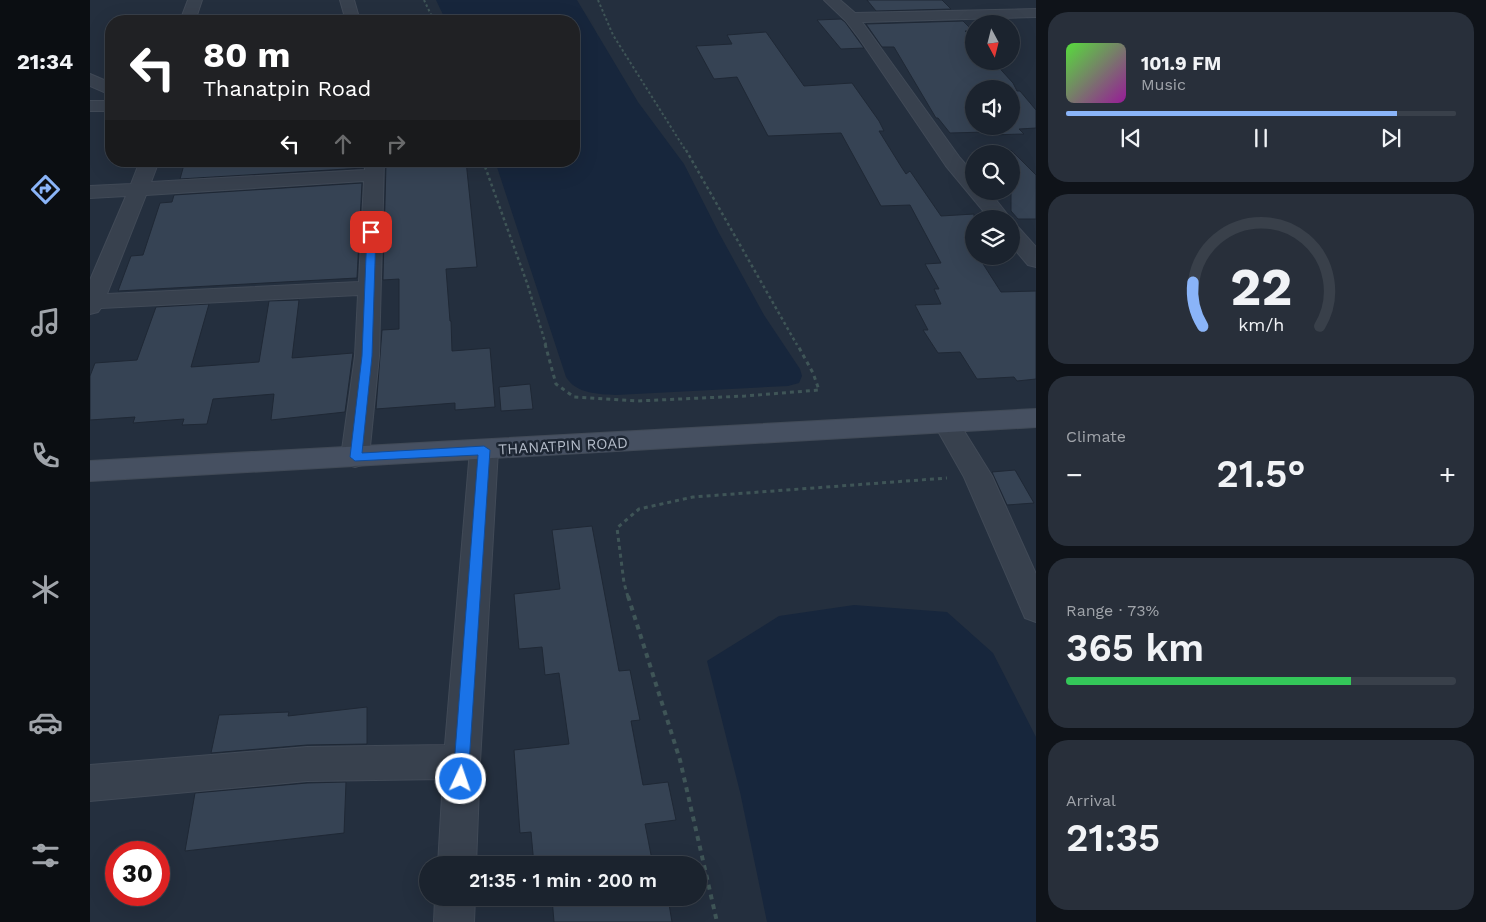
<!DOCTYPE html>
<html lang="en">
<head>
<meta charset="utf-8">
<style>
  body { margin:0; font-family:"Work Sans",sans-serif; background:#282f3a; color:#f1f3f6; height:100vh; display:flex; flex-direction:column; font-size:19px; white-space:nowrap }
  * { box-sizing:border-box; margin:0 }
  p { font-size:16px; color:#a0a4aa }
  .icon { flex:none; width:28px; height:28px; fill:none; stroke:currentColor; stroke-width:2; stroke-linecap:round; stroke-linejoin:round }
  .map { position:relative; flex:1; overflow:hidden }
  .details { display:flex; flex-direction:column; gap:12px; padding:12px; background:#0f1319; width:450px }
  .details>* { flex:none }
  .hud { position:absolute; left:15px; top:15px; width:475px; height:152px; border-radius:20px; box-shadow:0 5px 20px #0002,0 0 0 1px #39404a; background:#202124; color:#fff; overflow:hidden }
  .needle { width:32px; rotate:173deg }
  .fabs { position:absolute; left:875px; top:15px; display:grid; gap:10px }
  .fabs a { display:grid; place-items:center; width:55px; height:55px; border-radius:50%; background:#1b232e; box-shadow:0 5px 20px #0002,0 0 0 1px #39404a; font-size:25px }
  .speed { position:absolute; left:15px; top:841px; display:flex; gap:10px; font-size:25px; font-weight:700; text-align:center }
  .speed>* { display:grid; place-content:center; width:65px; height:65px; border-radius:50%; background:#1b232e; box-shadow:0 5px 20px #0002,0 0 0 1px #39404a; line-height:1 }
  .speed .limit { border:8px solid #d22; background:#fff; color:#111 }
  .pin { position:absolute; display:grid; place-items:center; width:42px; height:42px; color:#fff; margin:-21px; border-radius:10px; box-shadow:0 2px 8px #0006 }
  .me { position:absolute; width:55px; margin:-28px; rotate:3deg; stroke-linejoin:round; filter:drop-shadow(0 0 4px #0008) }
  .turn { display:flex; align-items:center; gap:18px; height:105px; padding:0 15px; font-size:22px }
  .turn .icon { width:65px; height:65px; stroke-width:2.5 }
  .turn b { display:block; font-size:35px; line-height:42px }
  .lanes { display:flex; align-items:center; height:48px; padding:0 15px; background:#0003; justify-content:center; gap:25px; direction:ltr }
  .lanes .off { opacity:.35 }
  .big { font-size:38px; font-weight:600; line-height:1.1 }
  .details .widget { flex:1; display:flex; flex-direction:column; justify-content:center; gap:8px; min-width:0; padding:0 18px; border-radius:20px; background:#282f3a }
  .details .dial { align-items:center; gap:0 }
  .dial svg { height:130px; overflow:visible; fill:none; stroke:#39404a; stroke-width:7; stroke-linecap:round; text-anchor:middle }
  .dial text { fill:#f1f3f6; stroke:none }
  .song { display:flex; align-items:center; gap:15px }
  .cover { width:60px; height:60px; border-radius:8px; background:linear-gradient(135deg,hsl(110 70% 55%),hsl(300 70% 35%)) }
  .played { height:5px; border-radius:2px; background:linear-gradient(90deg,#8ab4f8 85%,#39404a 85%) }
  .keys { display:flex; justify-content:space-around; direction:ltr }
  .heat { display:flex; justify-content:space-between; align-items:center; font-size:28px; direction:ltr }
  .charge { height:8px; border-radius:4px; background:linear-gradient(90deg,#34c759 73%,#39404a 0) }
  .trip { position:absolute; left:329px; top:856px; width:288px; height:50px; border-radius:25px; background:#1b232e; box-shadow:0 5px 20px #0002,0 0 0 1px #39404a; font-weight:600; line-height:50px; text-align:center }
  main { display:flex; flex:1; min-height:0 }
  .dock { display:flex; flex-direction:column; width:90px; justify-content:space-around; align-items:center; background:#0b0e12; color:#a0a4aa }
  .dock .icon { width:35px; height:35px }
  .dock .on { color:#8ab4f8 }
  .dock b { font-size:22px; color:#f1f3f6 }
  .map>svg:first-child { display:block }
</style>
</head>
<body>
<main>
<nav class="dock">
<b>21:34</b>
<svg class="icon on" aria-label="directions" viewBox="0 0 24 24"><path d="M12 3l9 9-9 9-9-9zM9 14v-3h6M13 9l2 2-2 2"/></svg>
<svg class="icon" aria-label="music" viewBox="0 0 24 24"><path d="M9 18V5l10-2v13"/><circle cx="6" cy="18" r="3"/><circle cx="16" cy="16" r="3"/></svg>
<svg class="icon" aria-label="phone" viewBox="0 0 24 24"><path d="M5 4h4l2 5-3 2q2 4 5 5l2-3 5 2v4C11 20 4 13 5 4z"/></svg>
<svg class="icon" aria-label="climate" viewBox="0 0 24 24"><path d="M12 3v18M4 7l16 10M4 17L20 7"/></svg>
<svg class="icon" aria-label="car" viewBox="0 0 24 24"><path d="M5 17H2v-5l4-1 3-4h7l3 4 3 1v5h-3M9 17h6M6 11h13"/><circle cx="7" cy="17" r="2"/><circle cx="17" cy="17" r="2"/></svg>
<svg class="icon" aria-label="filters" viewBox="0 0 24 24"><path d="M4 7h16M4 17h16"/><circle cx="9" cy="7" r="2"/><circle cx="15" cy="17" r="2"/></svg>
</nav>
<div class="map">
<svg width="946" height="922" viewBox="0 0 946 922">
  <rect width="100%" height="100%" fill="#242f3e"/>
  <!-- water -->
  <path fill="#17263c" d="M346,0H487L548,102L594,164L629,233L674,315L710,369L712,376L709,383L698,386L526,395C509,394 486,394 476,377L405,161H484V21H356Z
    M764,605L857,612L903,653L946,737V922H677L650,792L617,661L689,616Z"/>
  <!-- building -->
  <path fill="#364354" stroke="#1f2835" fill-rule="evenodd" d="M777,0H852L861,9L786,11Z
    M751,19L755,22L774,48L751,49L727,20Z
    M873,21L883,31H875L884,40V61H903L923,83L927,91H930L946,110V128L929,129L934,134L898,135L896,132L860,133L848,118H846L804,47H792L776,24ZM884,89H921V126H884Z
    M676,32L714,86L762,83L789,121L794,131H789L812,168L816,174L820,171L851,216L884,214V256H888L911,292L946,291V379L927,381L924,377L887,379L870,352L848,353L833,330H838L825,305L851,304L844,289H849L835,264L851,263L820,205L791,206L751,133L678,136L647,77L624,79L606,46L642,44L637,35Z
    M921,150L946,175V219H928L921,211Z
    M95,161H250V167L273,165V168L90,179Z
    M316,161H376L387,267L356,269L360,321H361L362,351L400,348L405,407L365,410V403L286,409L292,330L309,329V279L293,280V277L296,164Z
    M272,183L267,278L28,291L41,256L53,255L70,203L82,202L84,195Z
    M209,300L202,358L263,353L255,412L181,420L184,394L123,399L117,424L92,425L94,419L43,423L45,417L0,420V376L5,363L47,360L66,307L119,304L101,367L169,362L179,301Z
    M440,384L443,409L411,411L409,387Z
    M925,470L944,503L917,505L902,472Z
    M502,526L529,671L540,670L550,720L541,721L553,785L578,782L586,820L555,824L563,865H444L441,832L430,833L424,750L479,744L469,673L455,675L452,647L429,649L424,594L470,589L462,530Z
    M277,707V744L217,745L121,753L129,715L199,712L198,716Z
    M256,782L254,833L95,851L105,793L217,783Z
    M462,898H578L582,922H464Z"/>
  <g fill="none" stroke-linecap="round" stroke-linejoin="round">
    <defs>
      <path id="street" d="M98,0H112L105,21H90Z
        M250,0H264L270,21H256Z
        M734,0H750L765,13L946,9V17L772,22L870,158L884,174V191H899L921,219H900L856,166L769,38L756,21Z
        M0,74L21,83V95L0,86Z
        M0,101H21V111H0Z
        M50,161H69L61,182L275,170V161H294L289,356L279,457L275,464L265,467L255,464L251,457L265,356L268,295L11,308L8,312L0,314V280L36,196L0,198V186L41,184ZM274,181L269,282L17,294L56,195Z
        M921,225L928,227L946,247V267L938,265L921,245Z
        M857,415L866,418L902,476L946,574V622L935,618L874,477L844,424L848,418Z
        M394,440L404,443L408,450L390,762L386,865H348L353,779L217,781L0,801V765L217,747L355,745L380,450L384,443Z
        M345,898H385L384,922H344Z"/>
      <path id="secondary" d="M946,409V427L0,481V461Z"/>
    </defs>
    <!-- street casing -->
    <use href="#street" stroke="#414a57" stroke-width="2"/>
    <!-- secondary casing -->
    <use href="#secondary" stroke="#414a57" stroke-width="2"/>
    <!-- path-far3 -->
    <path stroke="#3f5557" stroke-width="2" stroke-dasharray="2.5 2.5" stroke-linecap="butt" d="M334,0L344,21
      M508,0L523,35L596,151"/>
    <!-- path-far2 -->
    <path stroke="#3f5557" stroke-width="2.5" stroke-dasharray="3 3" stroke-linecap="butt" d="M596,150L707,345
      M393,161L437,283L456,345"/>
    <!-- path-far1 -->
    <path stroke="#3f5557" stroke-width="3" stroke-dasharray="4 4" stroke-linecap="butt" d="M455,344L466,384L484,397L547,401L655,396L729,390L723,373L707,344
      M538,597L534,583L527,528L549,509L603,497L857,478"/>
    <!-- path -->
    <path stroke="#3f5557" stroke-width="4" stroke-dasharray="5 5" stroke-linecap="butt" d="M538,596L590,760L627,922"/>
    <!-- street -->
    <use href="#street" fill="#38414e" fill-rule="evenodd"/>
    <!-- secondary -->
    <use href="#secondary" fill="#465061" fill-rule="evenodd"/>
  </g>
  <!-- route -->
  <path fill="#1a73e8" stroke="#114b97" d="M281,229L286,232L282,356L272,453L394,446L400,450L378,779L376,784L371,786L366,784L363,779L388,455L265,461L260,457L272,356L277,232Z"/>
  <g text-anchor="middle" dominant-baseline="central" stroke-width="5" stroke-linejoin="round" paint-order="stroke">
    <!-- street labels -->
    <g font-size="15" fill="#b4bcc9" stroke="#1d2633">
      <text transform="translate(473 446) rotate(-3)">THANATPIN ROAD</text>
    </g>
  </g>
</svg>
<div class="fabs">
<a><svg class="needle" viewBox="-14 -14 28 28"><path d="M0-13l5 13h-10z" fill="#e53935"/><path d="M0 13l5-13h-10z" fill="#a0a4aa"/></svg></a>
<a><svg class="icon" aria-label="sound" viewBox="0 0 24 24"><path d="M4 9h4l5-4v14l-5-4H4zM17 9q2 3 0 6"/></svg></a>
<a><svg class="icon" aria-label="search" viewBox="0 0 24 24"><circle cx="10" cy="10" r="6"/><path d="M15 15l6 6"/></svg></a>
<a><svg class="icon" aria-label="layers" viewBox="0 0 24 24"><path d="M12 4l9 5-9 5-9-5zM3 14l9 5 9-5"/></svg></a>
</div>
<div class="speed"><div class="limit">30</div></div>
<div class="pin" style="left:281px;top:232px;background:#d93025"><svg class="icon" aria-label="arrive" viewBox="0 0 24 24"><path d="M6 21V4h12l-3 4 3 4H6"/></svg></div>
<svg class="me" style="left:371px;top:779px" viewBox="-20 -20 40 40"><circle r="17" fill="#1a73e8" stroke="#fff" stroke-width="3"/><path d="M0-11L8 9 0 5-8 9z" fill="#fff"/></svg>
<div class="trip">21:35 · 1 min · 200 m</div>
<div class="hud">
<div class="turn"><svg class="icon" aria-label="left" viewBox="0 0 24 24"><path d="M17 20v-9H6M10 6l-5 5 5 5"/></svg><div><b>80 m</b>Thanatpin Road</div></div>
<div class="lanes"><svg class="icon" aria-label="left" viewBox="0 0 24 24"><path d="M17 20v-9H6M10 6l-5 5 5 5"/></svg><svg class="icon off" aria-label="ahead" viewBox="0 0 24 24"><path d="M12 20V5M6 11l6-6 6 6"/></svg><svg class="icon off" aria-label="right" viewBox="0 0 24 24"><path d="M7 20v-9h11M14 6l5 5-5 5"/></svg></div>
</div>
</div>
<section class="details">
<div class="widget">
<div class="song"><i class="cover"></i><div><b>101.9 FM</b><p>Music</p></div></div>
<div class="played"></div>
<div class="keys"><svg class="icon" aria-label="previous" viewBox="0 0 24 24"><path d="M18 5L8 12l10 7zM5 5v14"/></svg><svg class="icon" aria-label="pause" viewBox="0 0 24 24"><path d="M8 5v14M16 5v14"/></svg><svg class="icon" aria-label="next" viewBox="0 0 24 24"><path d="M6 5l10 7-10 7zM19 5v14"/></svg></div>
</div>
<div class="widget dial"><svg viewBox="0 0 100 80">
<path d="M14 69A42 42 0 1 1 86 69"/>
<path d="M14 69A42 42 0 0 1 8 42" stroke="#8ab4f8"/>
<text x="50" y="56" font-size="32" font-weight="700">22</text>
<text x="50" y="72" font-size="11">km/h</text>
</svg></div>
<div class="widget"><p>Climate</p>
<div class="heat"><a>−</a><b class="big">21.5°</b><a>+</a></div>
</div>
<div class="widget"><p>Range · 73%</p><b class="big">365 km</b><div class="charge"></div></div>
<div class="widget"><p>Arrival</p><b class="big">21:35</b></div>
</section>
</main>
</body>
</html>
